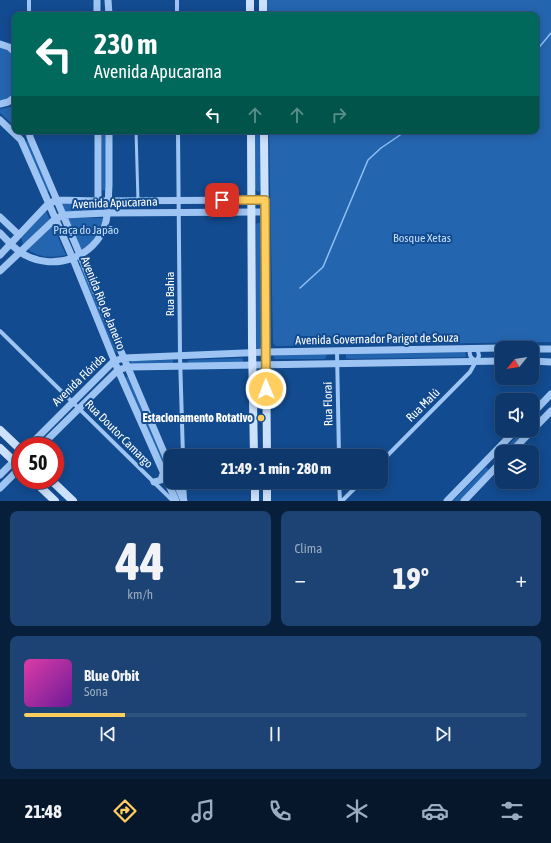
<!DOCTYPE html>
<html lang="pt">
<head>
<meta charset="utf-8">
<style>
  body { margin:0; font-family:"Asap Condensed",sans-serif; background:#1c4373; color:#f1f3f6; height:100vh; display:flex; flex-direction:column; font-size:15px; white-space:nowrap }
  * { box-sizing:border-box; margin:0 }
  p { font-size:13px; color:#9bacc1 }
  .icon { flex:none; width:22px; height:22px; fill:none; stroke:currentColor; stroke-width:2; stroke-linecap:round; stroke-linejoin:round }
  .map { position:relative; height:501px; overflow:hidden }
  .sheet { display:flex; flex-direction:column; gap:10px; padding:10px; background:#081f3b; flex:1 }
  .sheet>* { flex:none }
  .hud { position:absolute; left:12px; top:12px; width:527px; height:122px; border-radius:8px; box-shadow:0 2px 10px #0003,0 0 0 1px #2e527e; background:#00695c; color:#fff; overflow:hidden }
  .needle { width:26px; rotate:240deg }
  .buttons { position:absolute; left:495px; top:341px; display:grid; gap:8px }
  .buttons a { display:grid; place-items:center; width:44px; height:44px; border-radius:8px; background:#0e386b; box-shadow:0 2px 10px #0003,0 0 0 1px #2e527e; font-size:20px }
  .speed { position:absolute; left:12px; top:437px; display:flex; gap:8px; font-size:20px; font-weight:700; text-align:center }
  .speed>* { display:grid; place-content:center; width:52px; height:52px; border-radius:50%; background:#0e386b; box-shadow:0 2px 10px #0003,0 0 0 1px #2e527e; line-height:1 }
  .speed .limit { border:6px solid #d22; background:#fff; color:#111 }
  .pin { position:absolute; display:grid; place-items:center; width:34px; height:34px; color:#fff; margin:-17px; border-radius:8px; box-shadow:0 2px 6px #0006 }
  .me { position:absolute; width:44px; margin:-22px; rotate:359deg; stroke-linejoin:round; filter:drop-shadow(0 0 3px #0008) }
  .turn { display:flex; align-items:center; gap:14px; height:84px; padding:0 16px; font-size:18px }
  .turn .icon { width:52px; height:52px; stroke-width:2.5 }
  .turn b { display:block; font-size:28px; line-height:34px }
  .lanes { display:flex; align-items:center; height:38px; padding:0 16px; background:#0003; justify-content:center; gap:20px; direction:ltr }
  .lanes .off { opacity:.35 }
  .big { font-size:30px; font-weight:800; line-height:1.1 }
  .sheet .card { flex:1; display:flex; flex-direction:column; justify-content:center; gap:6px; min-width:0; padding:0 14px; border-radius:8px; background:#1c4373 }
  .sheet .dial { align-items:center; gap:0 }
  .dial b { font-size:52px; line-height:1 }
  .song { display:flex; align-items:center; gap:12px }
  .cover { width:48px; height:48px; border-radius:6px; background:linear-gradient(135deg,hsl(320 70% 55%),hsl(280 70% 35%)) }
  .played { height:4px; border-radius:2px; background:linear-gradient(90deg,#ffce5e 20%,#2e527e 20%) }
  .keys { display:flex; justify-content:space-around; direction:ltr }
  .heat { display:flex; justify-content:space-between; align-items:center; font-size:22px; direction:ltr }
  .sheet .tiles { flex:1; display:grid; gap:10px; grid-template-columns:1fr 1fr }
  .card:last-child { grid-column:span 2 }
  .trip { position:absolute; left:164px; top:449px; width:224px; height:40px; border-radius:8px; background:#0e386b; box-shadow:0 2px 10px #0003,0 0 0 1px #2e527e; font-weight:800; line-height:40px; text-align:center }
  .tabs { display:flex; height:64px; justify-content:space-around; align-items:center; background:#06162b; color:#9bacc1 }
  .tabs .icon { width:28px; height:28px }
  .tabs .on { color:#ffce5e }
  .tabs b { font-size:18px; color:#f1f3f6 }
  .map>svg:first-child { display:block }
</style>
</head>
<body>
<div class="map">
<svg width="551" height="501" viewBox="0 0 551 501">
  <rect width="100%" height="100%" fill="#124b8f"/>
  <!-- green -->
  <path fill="#2465af" d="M267,0H551V342L276,346L273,343L269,131H536V15H267Z
    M0,47L15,54V94L11,98L0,102Z
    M15,106V127L0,113V109Z
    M102,131H107V190H102Z
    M254,131H261V190L258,192L255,189Z
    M29,140L51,190L47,192L25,142Z
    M61,203H97L102,208L104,214H66Z
    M46,211L50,220L24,246L22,241V237Z
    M67,218H105L93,241L82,250Z
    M257,223H261V349L256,348V225Z
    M52,224L66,255C51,258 40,258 27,249Z
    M83,265L118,350L115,352L79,267Z
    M465,351L466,357L346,359V353Z
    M327,354L326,358L324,359H275L274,358L273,355Z
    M242,358L243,359V362L188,363V361L189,360Z
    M173,360V364H131V361Z
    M129,376L171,475V482H174L180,497L177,499L125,377Z
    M523,430H529L508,452H502V458L496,464L493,461Z
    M486,467L489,470L459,501H453Z"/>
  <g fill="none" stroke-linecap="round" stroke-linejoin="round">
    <!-- stream -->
    <path stroke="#8fc0f5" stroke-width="1.5" d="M536,51L551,33
      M300,288L323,267L368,160L381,148L406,131"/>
    <!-- service -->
    <path stroke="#9dc4f2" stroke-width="3" d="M136,131L138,201"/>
    <!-- minor -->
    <path stroke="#9dc4f2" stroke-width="4" d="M29,0V15
      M177,0V15
      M178,131L180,356L183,456
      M0,331L173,501
      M337,351L339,456
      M381,462L470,372L479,356L478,351L475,348L470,351C469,355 471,358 475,360
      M184,482L185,500
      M339,482L340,501
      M342,501L361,482"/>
    <!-- tertiary -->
    <path stroke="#9dc4f2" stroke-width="7" d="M97,0V15
      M108,0L109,15
      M0,44L9,47L15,52
      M0,104L8,102L15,97
      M0,120L21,140L73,259L118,370L176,501
      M29,131L30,137L171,469
      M98,131V201
      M0,217L19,235
      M0,233C8,241 15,250 25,255C54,271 95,258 105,225C109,213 108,198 109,186C109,168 109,149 109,131
      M0,255L48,204L57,200L98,201L265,200
      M0,271L55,219L64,215L107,213L265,212
      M532,349H551
      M532,361L551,362
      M532,414L551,394
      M29,446L114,361L124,358L266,352L502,348
      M41,446L118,370L128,367L502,361
      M511,452L551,411
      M0,475L21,454
      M154,482L161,480L163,474
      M176,482L184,501
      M0,488L21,467
      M447,501L516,430
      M464,501L502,461"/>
    <!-- secondary -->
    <path stroke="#cce1fc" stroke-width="8" d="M250,0V15
      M263,0V15
      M251,131L252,344L254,456
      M264,131L267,456
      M0,430L21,450
      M0,448L21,468
      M33,480L55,501
      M51,480L73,501
      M255,482V501
      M267,482V501"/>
  </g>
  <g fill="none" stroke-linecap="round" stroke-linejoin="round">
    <defs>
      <path id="route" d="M222,200H265L266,389"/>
    </defs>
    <!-- route casing -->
    <use href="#route" stroke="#a6863d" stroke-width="10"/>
    <!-- route -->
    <use href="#route" stroke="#ffce5e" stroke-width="7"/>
  </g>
  <!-- markers -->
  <circle fill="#ffce5e" stroke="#124b8f" stroke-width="1.5" cx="261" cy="418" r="4"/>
  <g text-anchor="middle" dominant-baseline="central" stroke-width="4" stroke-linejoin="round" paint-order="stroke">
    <!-- street labels -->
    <g font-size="12" fill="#fff" stroke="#124b8f">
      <text transform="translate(115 203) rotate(-2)">Avenida Apucarana</text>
      <text transform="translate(170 294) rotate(-90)">Rua Bahia</text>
      <text transform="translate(103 303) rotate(68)">Avenida Rio de Janeiro</text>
      <text transform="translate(377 339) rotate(-1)">Avenida Governador Parigot de Souza</text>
      <text transform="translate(79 380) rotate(-44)">Avenida Flórida</text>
      <text transform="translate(328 404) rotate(-91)">Rua Floraí</text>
      <text transform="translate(423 405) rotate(-45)">Rua Malú</text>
      <text transform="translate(119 434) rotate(45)">Rua Doutor Camargo</text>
    </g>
    <!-- park labels -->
    <g font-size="12" fill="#c4dffc" stroke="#124b8f">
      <text x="86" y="230">Praça do Japão</text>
      <text x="422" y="238">Bosque Xetas</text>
    </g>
    <!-- poi labels -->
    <g font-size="12" font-weight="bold" fill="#fff" stroke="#124b8f" text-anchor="end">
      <text x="253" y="418">Estacionamento Rotativo</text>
    </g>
  </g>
</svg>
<div class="buttons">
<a><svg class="needle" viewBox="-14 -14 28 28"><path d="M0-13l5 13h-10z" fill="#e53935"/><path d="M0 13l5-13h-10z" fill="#9bacc1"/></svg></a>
<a><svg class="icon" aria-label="sound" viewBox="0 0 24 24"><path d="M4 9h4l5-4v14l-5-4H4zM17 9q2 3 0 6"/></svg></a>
<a><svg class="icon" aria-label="layers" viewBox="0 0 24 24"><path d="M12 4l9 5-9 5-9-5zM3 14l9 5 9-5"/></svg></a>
</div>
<div class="speed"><div class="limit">50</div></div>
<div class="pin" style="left:222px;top:200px;background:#d93025"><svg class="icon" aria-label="arrive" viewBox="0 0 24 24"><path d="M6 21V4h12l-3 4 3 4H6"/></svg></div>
<svg class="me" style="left:266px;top:389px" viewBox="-20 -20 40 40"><circle r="17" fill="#ffce5e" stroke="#fff" stroke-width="3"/><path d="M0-11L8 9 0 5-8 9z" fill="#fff"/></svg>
<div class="trip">21:49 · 1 min · 280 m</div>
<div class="hud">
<div class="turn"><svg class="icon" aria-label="left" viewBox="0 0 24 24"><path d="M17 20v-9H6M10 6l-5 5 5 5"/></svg><div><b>230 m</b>Avenida Apucarana</div></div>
<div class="lanes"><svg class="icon" aria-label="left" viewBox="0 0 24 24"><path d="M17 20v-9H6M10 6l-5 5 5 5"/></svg><svg class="icon off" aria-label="ahead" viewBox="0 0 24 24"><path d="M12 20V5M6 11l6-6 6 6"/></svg><svg class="icon off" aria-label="ahead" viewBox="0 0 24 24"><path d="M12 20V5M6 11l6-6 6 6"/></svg><svg class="icon off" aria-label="right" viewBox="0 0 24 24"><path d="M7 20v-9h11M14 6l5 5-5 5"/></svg></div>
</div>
</div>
<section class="sheet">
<div class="tiles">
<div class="card dial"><b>44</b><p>km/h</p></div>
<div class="card"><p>Clima</p>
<div class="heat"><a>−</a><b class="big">19°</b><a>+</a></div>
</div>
<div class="card">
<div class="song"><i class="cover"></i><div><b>Blue Orbit</b><p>Sona</p></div></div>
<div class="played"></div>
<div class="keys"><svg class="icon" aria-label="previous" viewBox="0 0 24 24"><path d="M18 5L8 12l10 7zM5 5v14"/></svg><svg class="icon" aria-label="pause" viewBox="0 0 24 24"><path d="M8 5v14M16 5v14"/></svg><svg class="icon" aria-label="next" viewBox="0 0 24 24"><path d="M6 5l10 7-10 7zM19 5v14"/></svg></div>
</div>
</div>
</section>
<nav class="tabs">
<b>21:48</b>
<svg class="icon on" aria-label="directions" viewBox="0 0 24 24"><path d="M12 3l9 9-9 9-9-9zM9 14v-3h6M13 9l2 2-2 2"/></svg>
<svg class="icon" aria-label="music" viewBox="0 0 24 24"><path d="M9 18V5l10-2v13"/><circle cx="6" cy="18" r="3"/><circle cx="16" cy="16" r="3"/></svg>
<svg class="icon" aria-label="phone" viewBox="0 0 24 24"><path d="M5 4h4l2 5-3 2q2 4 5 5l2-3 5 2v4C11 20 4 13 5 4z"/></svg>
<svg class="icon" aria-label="climate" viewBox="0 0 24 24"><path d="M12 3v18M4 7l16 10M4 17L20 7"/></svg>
<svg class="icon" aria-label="car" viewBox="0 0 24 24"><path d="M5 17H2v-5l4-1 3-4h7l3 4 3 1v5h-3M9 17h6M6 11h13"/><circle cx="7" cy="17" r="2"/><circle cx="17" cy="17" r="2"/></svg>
<svg class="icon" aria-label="filters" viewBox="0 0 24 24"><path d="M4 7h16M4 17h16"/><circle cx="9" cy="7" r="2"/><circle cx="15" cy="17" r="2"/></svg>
</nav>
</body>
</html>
